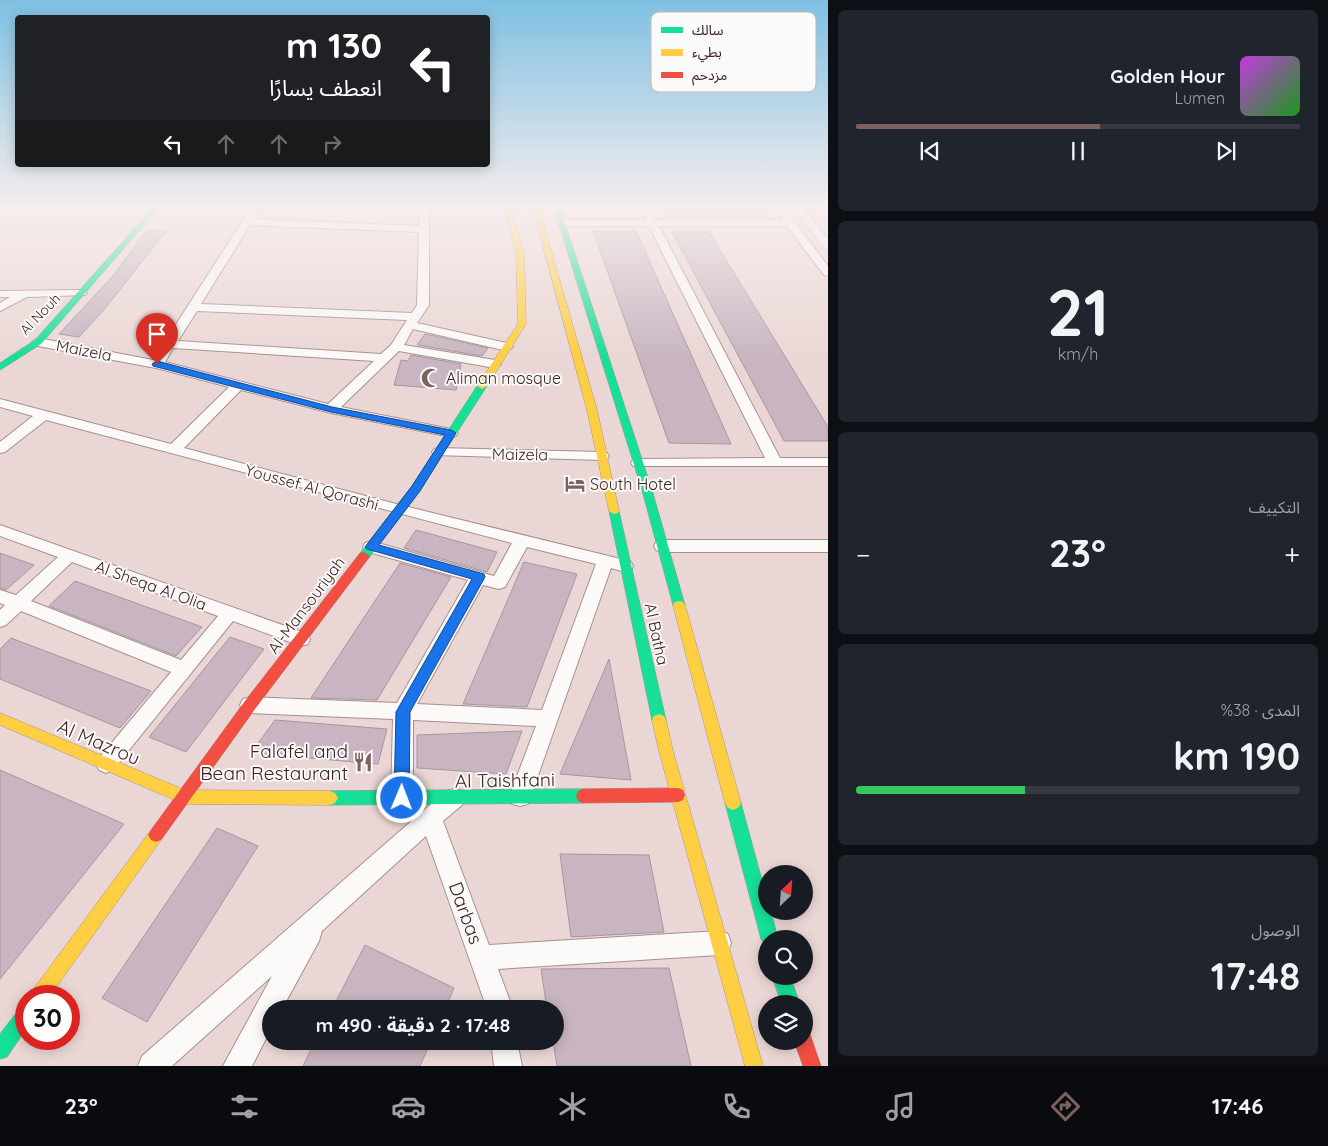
<!DOCTYPE html>
<html lang="ar">
<head>
<meta charset="utf-8">
<style>
  body { margin:0; font-family:Quicksand,"Noto Sans Arabic",sans-serif; background:#20242c; color:#f1f3f6; direction:rtl; height:100vh; display:flex; flex-direction:column; font-size:19px; white-space:nowrap }
  * { box-sizing:border-box; margin:0 }
  p { font-size:16px; color:#9ea1a6 }
  .icon { flex:none; width:28px; height:28px; fill:none; stroke:currentColor; stroke-width:2; stroke-linecap:round; stroke-linejoin:round }
  .map { position:relative; flex:1; overflow:hidden; direction:ltr }
  .drawer { display:flex; flex-direction:column; gap:10px; padding:10px; background:#0d0f14; width:500px }
  .drawer>* { flex:none }
  .hud { position:absolute; left:15px; top:15px; width:475px; height:152px; border-radius:5px; box-shadow:0 2px 12px #0003; direction:rtl; background:#202124; color:#fff; overflow:hidden }
  .needle { width:32px; rotate:25deg }
  .fabs { position:absolute; left:758px; top:865px; display:grid; gap:10px }
  .fabs a { display:grid; place-items:center; width:55px; height:55px; border-radius:50%; background:#171b24; box-shadow:0 2px 12px #0003; font-size:25px }
  .speed { position:absolute; left:15px; top:985px; display:flex; gap:10px; font-size:25px; font-weight:700; text-align:center }
  .speed>* { display:grid; place-content:center; width:65px; height:65px; border-radius:50%; background:#171b24; box-shadow:0 2px 12px #0003; line-height:1 }
  .speed .limit { border:8px solid #d22; background:#fff; color:#111 }
  .pin { position:absolute; display:grid; place-items:center; width:42px; height:42px; color:#fff; margin:-51px -21px; border-radius:50% 50% 50% 0; rotate:-45deg; box-shadow:0 0 5px #0007 }
  .pin .icon { rotate:45deg }
  .me { position:absolute; width:55px; margin:-28px; rotate:1deg; stroke-linejoin:round; filter:drop-shadow(0 0 4px #0008) }
  .turn { display:flex; align-items:center; gap:18px; height:105px; padding:0 25px; font-size:22px }
  .turn .icon { width:65px; height:65px; stroke-width:2.5 }
  .turn b { display:block; font-size:35px; line-height:42px }
  .lanes { display:flex; align-items:center; height:48px; padding:0 25px; background:#0003; justify-content:center; gap:25px; direction:ltr }
  .lanes .off { opacity:.35 }
  .big { font-size:38px; font-weight:700; line-height:1.1 }
  .drawer .widget { flex:1; display:flex; flex-direction:column; justify-content:center; gap:8px; min-width:0; padding:0 18px; border-radius:8px; background:#20242c }
  .drawer .dial { align-items:center; gap:0 }
  .dial b { font-size:65px; line-height:1 }
  .song { display:flex; align-items:center; gap:15px }
  .cover { width:60px; height:60px; border-radius:8px; background:linear-gradient(135deg,hsl(290 70% 55%),hsl(120 70% 35%)) }
  .played { height:5px; border-radius:2px; background:linear-gradient(90deg,#7d615f 55%,#363941 55%) }
  .keys { display:flex; justify-content:space-around; direction:ltr }
  .heat { display:flex; justify-content:space-between; align-items:center; font-size:28px; direction:ltr }
  .charge { height:8px; border-radius:4px; background:linear-gradient(90deg,#34c759 38%,#363941 0) }
  .trip { position:absolute; left:262px; top:1000px; width:302px; height:50px; border-radius:25px; background:#171b24; box-shadow:0 2px 12px #0003; font-weight:700; line-height:50px; text-align:center; direction:rtl }
  .tabs { display:flex; height:80px; justify-content:space-around; align-items:center; background:#090b0e; color:#9ea1a6 }
  .tabs .icon { width:35px; height:35px }
  .tabs .on { color:#7d615f }
  .tabs b { font-size:22px; color:#f1f3f6 }
  main { display:flex; flex:1; min-height:0 }
  .map>svg:first-child { display:block }
</style>
</head>
<body>
<main>
<section class="drawer">
<div class="widget">
<div class="song"><i class="cover"></i><div><b>Golden Hour</b><p>Lumen</p></div></div>
<div class="played"></div>
<div class="keys"><svg class="icon" aria-label="previous" viewBox="0 0 24 24"><path d="M18 5L8 12l10 7zM5 5v14"/></svg><svg class="icon" aria-label="pause" viewBox="0 0 24 24"><path d="M8 5v14M16 5v14"/></svg><svg class="icon" aria-label="next" viewBox="0 0 24 24"><path d="M6 5l10 7-10 7zM19 5v14"/></svg></div>
</div>
<div class="widget dial"><b>21</b><p>km/h</p></div>
<div class="widget"><p>التكييف</p>
<div class="heat"><a>−</a><b class="big">23°</b><a>+</a></div>
</div>
<div class="widget"><p>المدى · 38%</p><b class="big">190 km</b><div class="charge"></div></div>
<div class="widget"><p>الوصول</p><b class="big">17:48</b></div>
</section>
<div class="map">
<svg width="828" height="1066" viewBox="0 0 828 1066">
  <rect width="100%" height="100%" fill="#ead7d5"/>
  <!-- green -->
  <path fill="#bdcdb2" d="M662,208H759L766,218L667,217Z"/>
  <!-- building -->
  <path fill="#c8b5c1" stroke="#a7969f" d="M147,230L166,231L107,306L79,337L59,334L112,277Z
    M593,231H636L731,444L669,443Z
    M672,232H709L828,427V441H784Z
    M425,334L430,335L488,348L482,356L417,345Z
    M411,355L461,364L456,390L394,385L401,360L408,361Z
    M416,530L497,552L487,572L404,548Z
    M0,553L34,565L6,590L0,588Z
    M524,562L577,574L527,707L463,704Z
    M400,563L451,577L377,700L311,698Z
    M75,581L202,627L176,656L49,606Z
    M230,637L264,649L186,752L149,737Z
    M11,638L151,691L120,728L0,679V649Z
    M609,659L631,780L560,774Z
    M275,720L387,729L378,764L251,753Z
    M522,731L506,774L417,768V735Z
    M0,770L124,824L0,979Z
    M217,828L258,846L147,1022L102,998Z
    M560,854L649,855L664,932L571,937Z
    M365,945L454,988L445,1009H332Z
    M669,968L691,1066H557L553,1041H556V1009H547L541,969Z
    M315,1041H431L420,1066H303Z"/>
  <g fill="none" stroke-linecap="round" stroke-linejoin="round">
    <defs>
      <path id="street" d="M0,208H7L3,214L0,215Z
        M251,208H261L254,219L419,226V208H429V305L417,323L511,344L513,347L507,351L413,329L404,345L495,360L501,364L495,368L399,351L341,407L456,430L458,433L456,436L451,437L331,413L241,390L184,448L400,505L625,560L631,562L633,566L631,570L625,572L611,568L528,804L520,806L512,804L509,797L536,726L413,720V798L410,805L402,807L394,805L391,798L393,719L250,713L243,711L240,705L243,699L250,697L397,703L468,580L365,551L363,547L365,543L371,541L494,576L512,543L46,420L5,452L0,453V442L33,416L0,407V399L171,444L229,387L156,368L38,346L32,342L38,338L153,360ZM250,225L419,232L417,305L412,313L201,304ZM197,311L407,320L391,345L381,354L178,341ZM173,348L374,361L328,404L165,362ZM527,547L596,564L542,710L417,704L483,585L499,589L505,587Z
        M640,208H650L656,220H783L774,208H784L828,266V276L824,275L787,226H659L780,458H828V466H633L631,463L633,460L638,459L765,458L649,226H562L557,223L562,220H646Z
        M793,208H803L828,239V249L824,248Z
        M81,290L87,293L85,295L27,297L0,311V303L10,297H0V291Z
        M439,448L602,452L607,453L609,456L607,459L602,460L434,455L432,452L434,449Z
        M0,525L308,634L310,639L308,644L301,646L233,621L113,770L106,773L99,770L96,764L99,758L171,672L21,611L6,625L0,627V610L5,605L0,603V590L16,595L58,557L0,536ZM72,562L218,616L181,660L31,601Z
        M662,540H828V552H662L656,550L654,546L656,542Z
        M454,789L462,791L465,798L462,805L443,821L489,945L719,931L728,934L731,943L728,952L719,955L498,969L513,1009H487L426,836L322,931L319,941L282,1009H271V1029L252,1066H223L272,976L172,1066H138L142,1056L423,811L446,791Z
        M491,1041H517L522,1066H494Z"/>
      <path id="fast" d="M153,208H159L41,344L0,370V363L35,340Z
        M554,208H560L652,490L685,605L683,608H675L673,605L642,490Z
        M482,383L487,386L420,490L368,559H360L358,556L360,553L412,486L477,386Z
        M614,508L619,511L666,720L664,724L659,726L654,724L652,720L609,511Z
        M583,789L588,791L590,796L588,801L583,803L330,805L325,803L322,798L325,793L330,791Z
        M733,796L738,798L741,803L766,895V911H771L778,939H766V946L761,939L725,803L728,798Z
        M772,976H790L800,1004H782Z
        M26,1005V1029L7,1057L0,1059V1034L20,1008Z"/>
      <path id="slow" d="M505,208H511L524,253L526,324L487,386L482,389L477,386L518,324L516,253Z
        M533,208H539L597,410L619,511L618,513L614,514L609,511L587,410Z
        M679,601L683,602L685,605L741,803L738,808L733,810L728,808L725,803L673,605L675,602Z
        M0,713L185,790L330,791L335,793L338,798L335,803L330,805L184,804L0,725Z
        M659,714L664,716L666,720L673,751L763,1066H745L659,751L652,720L654,716Z
        M156,828L161,830L164,835L161,840L50,996H30L33,990L151,830Z"/>
      <path id="jam" d="M364,552L370,556L368,559L255,709L161,840L156,842L151,840L148,835L151,830L245,701L360,553Z
        M678,788L683,790L685,795L683,800L678,802L583,803L578,801L576,796L578,791L583,789Z
        M804,1032L810,1034L821,1066H803L794,1041H804Z"/>
    </defs>
    <!-- street casing -->
    <use href="#street" stroke="#a7908f" stroke-width="2"/>
    <!-- fast casing -->
    <use href="#fast" stroke="#a7908f" stroke-width="1"/>
    <!-- slow casing -->
    <use href="#slow" stroke="#a7908f" stroke-width="1"/>
    <!-- jam casing -->
    <use href="#jam" stroke="#a7908f" stroke-width="1"/>
    <!-- street -->
    <use href="#street" fill="#fcf9f9" fill-rule="evenodd"/>
    <!-- fast -->
    <use href="#fast" fill="#16e098" fill-rule="evenodd"/>
    <!-- slow -->
    <use href="#slow" fill="#ffcf43" fill-rule="evenodd"/>
    <!-- jam -->
    <use href="#jam" fill="#f24e42" fill-rule="evenodd"/>
    <!-- rail -->
    <path stroke="#d6cfcf" stroke-width="2.5" d="M792,208L828,253"/>
  </g>
  <!-- sky -->
  <linearGradient id="sky" x2="0" y2="1"><stop stop-color="#7ec0e2"/><stop offset="0.58" stop-color="#f6edec"/><stop offset="1" stop-color="#f6edec" stop-opacity="0"/></linearGradient>
  <rect width="828" height="357" fill="url(#sky)"/>
  <!-- route -->
  <path fill="#1a73e8" stroke="#114b97" d="M157,361L332,407L451,430L456,433L420,491L379,545L484,574L485,577L410,712L409,798L407,803L402,805L397,803L394,798L396,712L472,579L367,549L365,547L412,486L445,435L331,412L153,366L152,364Z"/>
  <!-- icons -->
  <defs>
    <symbol id="mosque-bare" viewBox="-9 -9 18 18"><path d="M3.5-4.9A6 6 0 1 0 3.5 4.9A5 5 0 1 1 3.5-4.9Z" fill="#7d615f" stroke="#fafafa" stroke-width="2.5" paint-order="stroke"/></symbol>
    <symbol id="hotel-bare" viewBox="-9 -9 18 18"><path d="M-6-4.5h1.5V1H6V5H4.5V3h-9V5H-6ZM-4 0a1.8 1.8 0 1 1 3.6 0ZM.5 0V-2.5h3Q6-2.5 6 0Z" fill="#7d615f" stroke="#fafafa" stroke-width="2.5" paint-order="stroke"/></symbol>
    <symbol id="restaurant-bare" viewBox="-9 -9 18 18"><path d="M-5-6h1v4h1v-4h1v4h1v-4h1v5L-1.5 .5V6h-2V.5L-5-1ZM5-6V6H3V1.5H1.5Q1.5-4 5-6Z" fill="#7d615f" stroke="#fafafa" stroke-width="2.5" paint-order="stroke"/></symbol>
  </defs>
  <g fill-rule="evenodd">
    <use href="#mosque-bare" x="417" y="364" width="28" height="28"/>
    <use href="#hotel-bare" x="561" y="470" width="28" height="28"/>
    <use href="#restaurant-bare" x="349" y="748" width="28" height="28"/>
  </g>
  <g text-anchor="middle" dominant-baseline="central" stroke-width="4" stroke-linejoin="round" paint-order="stroke">
    <!-- far-street labels -->
    <g font-size="14" fill="#42211f" stroke="#fafafa">
      <text transform="translate(40 314) rotate(-46)">Al Nouh</text>
    </g>
    <!-- street labels -->
    <g font-size="16" fill="#42211f" stroke="#fafafa">
      <text transform="translate(84 350) rotate(11)">Maizela</text>
      <text transform="translate(520 454) rotate(1)">Maizela</text>
      <text transform="translate(312 487) rotate(15)">Youssef Al Qorashi</text>
      <text transform="translate(151 585) rotate(20)">Al Sheqa Al Olia</text>
      <text transform="translate(306 605) rotate(-53)">Al-Mansouriyah</text>
      <text transform="translate(657 634) rotate(78)">Al Batha</text>
    </g>
    <!-- poi labels -->
    <g font-size="16" fill="#42211f" stroke="#fafafa" text-anchor="start">
      <text x="446" y="378">Aliman mosque</text>
      <text x="590" y="484">South Hotel</text>
    </g>
    <!-- near-street labels -->
    <g font-size="19" fill="#42211f" stroke="#fafafa">
      <text transform="translate(99 742) rotate(23)">Al Mazrou</text>
      <text transform="translate(505 780) rotate(-1)">Al Taishfani</text>
      <text transform="translate(466 913) rotate(70)">Darbas</text>
    </g>
    <!-- near-poi labels -->
    <g font-size="19" fill="#42211f" stroke="#fafafa" text-anchor="end">
      <text x="348" y="751">Falafel and<tspan x="348" dy="22">Bean Restaurant</tspan></text>
    </g>
  </g>
  <!-- legend -->
  <rect x="651" y="12" width="165" height="80" rx="8" fill="#fafafa" stroke="#c3b9b8" stroke-width="1"/>
  <rect x="661" y="27" width="22" height="6" fill="#16e098"/>
  <rect x="661" y="49" width="22" height="7" fill="#ffcf43"/>
  <rect x="661" y="72" width="22" height="6" fill="#f24e42"/>
  <g font-size="14" fill="#42211f">
    <text x="692" y="35">سالك</text>
    <text x="692" y="57">بطيء</text>
    <text x="692" y="80">مزدحم</text>
  </g>
</svg>
<div class="fabs">
<a><svg class="needle" viewBox="-14 -14 28 28"><path d="M0-13l5 13h-10z" fill="#e53935"/><path d="M0 13l5-13h-10z" fill="#9ea1a6"/></svg></a>
<a><svg class="icon" aria-label="search" viewBox="0 0 24 24"><circle cx="10" cy="10" r="6"/><path d="M15 15l6 6"/></svg></a>
<a><svg class="icon" aria-label="layers" viewBox="0 0 24 24"><path d="M12 4l9 5-9 5-9-5zM3 14l9 5 9-5"/></svg></a>
</div>
<div class="speed"><div class="limit">30</div></div>
<div class="pin" style="left:157px;top:364px;background:#d93025"><svg class="icon" aria-label="arrive" viewBox="0 0 24 24"><path d="M6 21V4h12l-3 4 3 4H6"/></svg></div>
<svg class="me" style="left:402px;top:798px" viewBox="-20 -20 40 40"><circle r="17" fill="#1a73e8" stroke="#fff" stroke-width="3"/><path d="M0-11L8 9 0 5-8 9z" fill="#fff"/></svg>
<div class="trip">17:48 · 2 دقيقة · 490 m</div>
<div class="hud">
<div class="turn"><svg class="icon" aria-label="left" viewBox="0 0 24 24"><path d="M17 20v-9H6M10 6l-5 5 5 5"/></svg><div><b>130 m</b>انعطف يسارًا</div></div>
<div class="lanes"><svg class="icon" aria-label="left" viewBox="0 0 24 24"><path d="M17 20v-9H6M10 6l-5 5 5 5"/></svg><svg class="icon off" aria-label="ahead" viewBox="0 0 24 24"><path d="M12 20V5M6 11l6-6 6 6"/></svg><svg class="icon off" aria-label="ahead" viewBox="0 0 24 24"><path d="M12 20V5M6 11l6-6 6 6"/></svg><svg class="icon off" aria-label="right" viewBox="0 0 24 24"><path d="M7 20v-9h11M14 6l5 5-5 5"/></svg></div>
</div>
</div>
</main>
<nav class="tabs">
<b>17:46</b>
<svg class="icon on" aria-label="directions" viewBox="0 0 24 24"><path d="M12 3l9 9-9 9-9-9zM9 14v-3h6M13 9l2 2-2 2"/></svg>
<svg class="icon" aria-label="music" viewBox="0 0 24 24"><path d="M9 18V5l10-2v13"/><circle cx="6" cy="18" r="3"/><circle cx="16" cy="16" r="3"/></svg>
<svg class="icon" aria-label="phone" viewBox="0 0 24 24"><path d="M5 4h4l2 5-3 2q2 4 5 5l2-3 5 2v4C11 20 4 13 5 4z"/></svg>
<svg class="icon" aria-label="climate" viewBox="0 0 24 24"><path d="M12 3v18M4 7l16 10M4 17L20 7"/></svg>
<svg class="icon" aria-label="car" viewBox="0 0 24 24"><path d="M5 17H2v-5l4-1 3-4h7l3 4 3 1v5h-3M9 17h6M6 11h13"/><circle cx="7" cy="17" r="2"/><circle cx="17" cy="17" r="2"/></svg>
<svg class="icon" aria-label="filters" viewBox="0 0 24 24"><path d="M4 7h16M4 17h16"/><circle cx="9" cy="7" r="2"/><circle cx="15" cy="17" r="2"/></svg>
<b>23°</b>
</nav>
</body>
</html>
